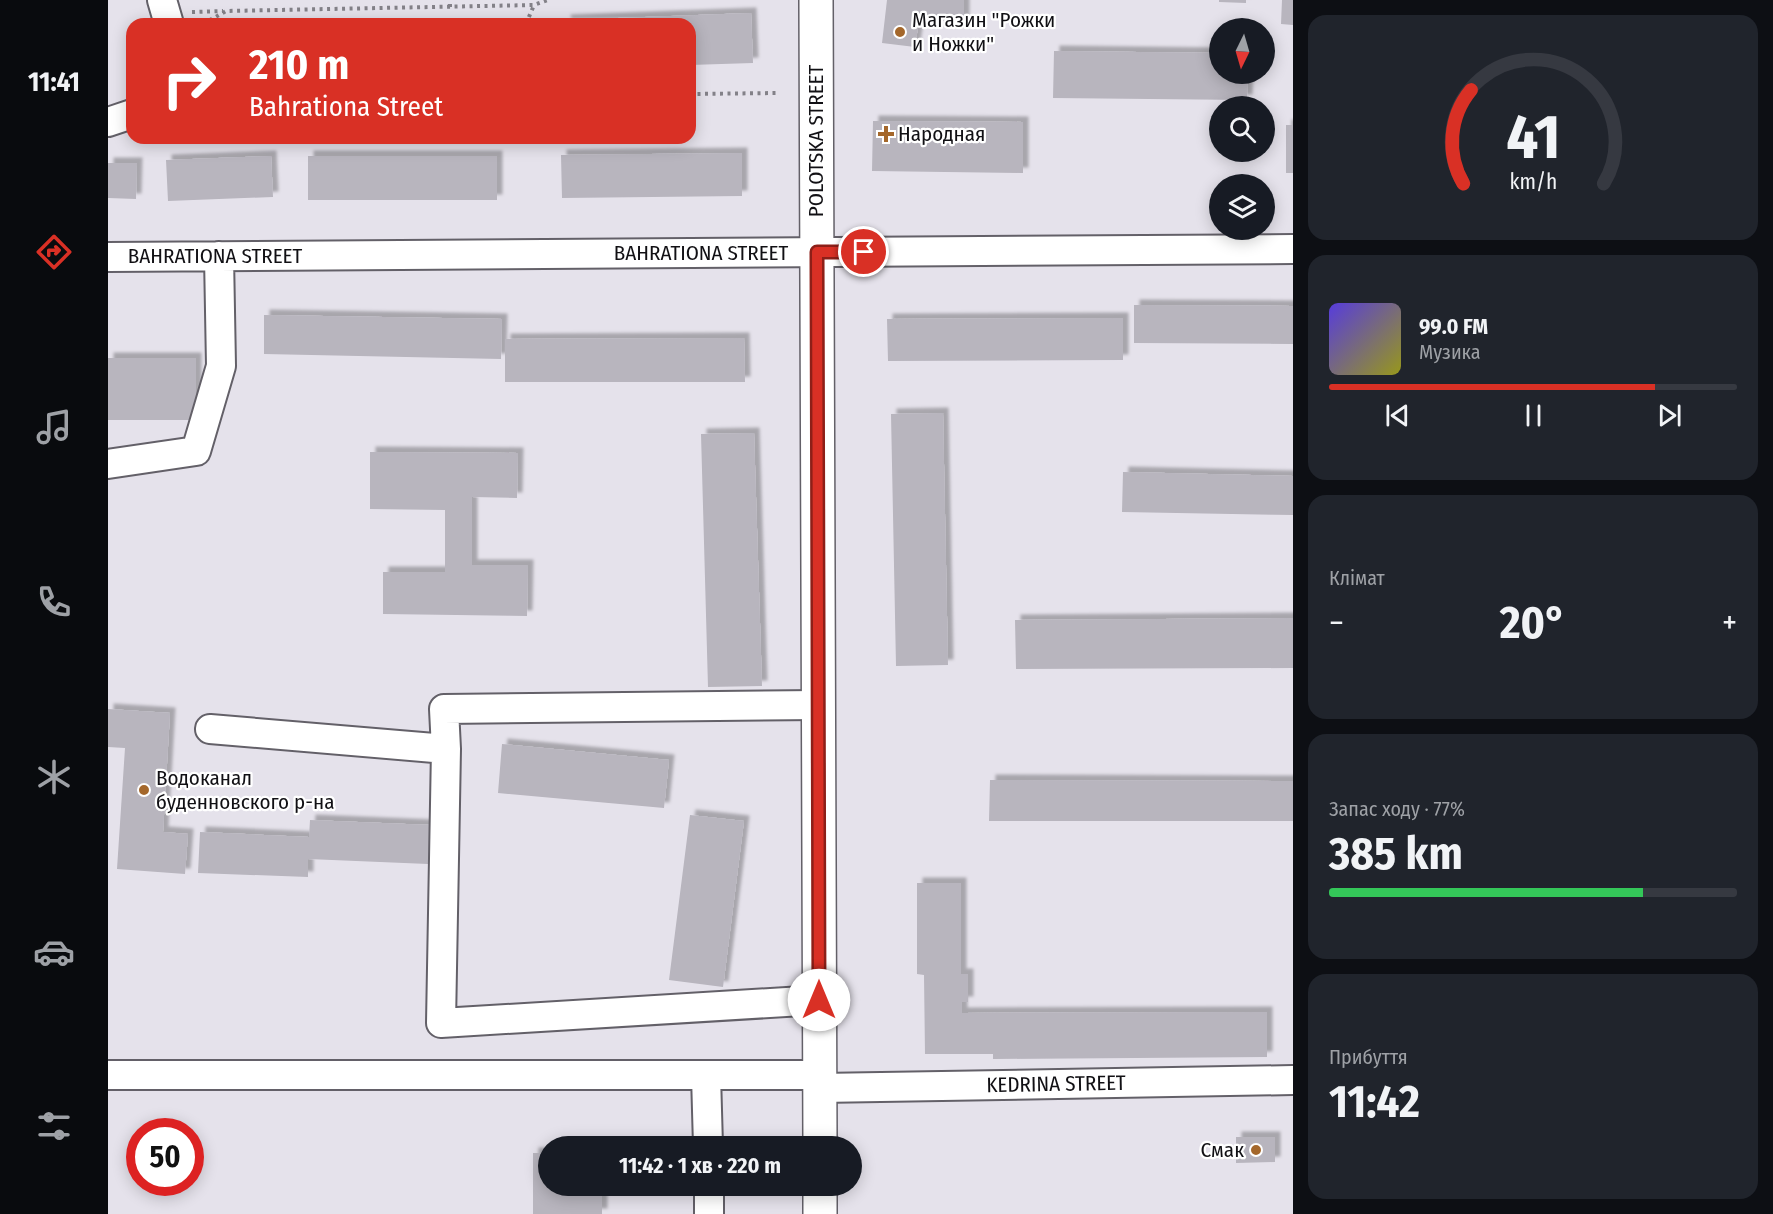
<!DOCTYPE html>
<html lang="uk">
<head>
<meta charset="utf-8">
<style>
  body { margin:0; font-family:"Fira Sans Condensed",sans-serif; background:#20242c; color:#f1f3f6; height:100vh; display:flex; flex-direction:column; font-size:22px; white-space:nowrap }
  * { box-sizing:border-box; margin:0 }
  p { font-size:20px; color:#9ea1a6 }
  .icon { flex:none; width:33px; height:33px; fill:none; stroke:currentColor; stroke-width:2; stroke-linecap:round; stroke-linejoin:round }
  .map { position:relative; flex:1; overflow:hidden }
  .panel { display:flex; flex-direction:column; gap:15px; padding:15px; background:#0d0f14; width:480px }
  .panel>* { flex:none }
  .top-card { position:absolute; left:18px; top:18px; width:570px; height:126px; border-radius:18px; box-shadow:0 3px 15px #0003; background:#d93025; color:#fff; overflow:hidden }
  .needle { width:39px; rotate:185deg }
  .controls { position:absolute; left:1101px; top:18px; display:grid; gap:12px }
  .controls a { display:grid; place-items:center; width:66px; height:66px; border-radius:50%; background:#171b24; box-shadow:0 3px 15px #0003; font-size:30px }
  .speed { position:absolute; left:18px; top:1118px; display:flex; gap:12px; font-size:30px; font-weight:700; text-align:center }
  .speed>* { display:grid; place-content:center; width:78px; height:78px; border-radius:50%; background:#171b24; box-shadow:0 3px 15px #0003; line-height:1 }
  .speed .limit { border:9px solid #d22; background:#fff; color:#111 }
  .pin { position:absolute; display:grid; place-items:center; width:51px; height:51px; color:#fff; margin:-26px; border:3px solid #fff; border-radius:50%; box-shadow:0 2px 6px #0007 }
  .me { position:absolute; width:66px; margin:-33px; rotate:0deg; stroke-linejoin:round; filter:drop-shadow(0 0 4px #0008) }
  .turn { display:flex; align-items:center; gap:21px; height:126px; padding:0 24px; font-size:27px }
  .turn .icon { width:78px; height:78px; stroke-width:2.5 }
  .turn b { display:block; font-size:42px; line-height:51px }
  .big { font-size:45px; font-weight:700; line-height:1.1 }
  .panel .tile { flex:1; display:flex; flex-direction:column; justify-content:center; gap:9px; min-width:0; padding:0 21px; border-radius:18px; background:#20242c }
  .panel .dial { align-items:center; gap:0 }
  .dial svg { height:156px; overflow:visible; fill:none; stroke:#363941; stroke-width:7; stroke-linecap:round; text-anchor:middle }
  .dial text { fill:#f1f3f6; stroke:none }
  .song { display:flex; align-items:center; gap:18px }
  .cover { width:72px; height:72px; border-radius:9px; background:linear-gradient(135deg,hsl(250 70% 55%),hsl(60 70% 35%)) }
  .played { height:6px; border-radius:3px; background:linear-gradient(90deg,#d93025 80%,#363941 80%) }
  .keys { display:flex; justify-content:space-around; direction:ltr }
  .heat { display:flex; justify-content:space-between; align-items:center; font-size:33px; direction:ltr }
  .charge { height:9px; border-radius:4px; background:linear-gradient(90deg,#34c759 77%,#363941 0) }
  .trip { position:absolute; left:430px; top:1136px; width:324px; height:60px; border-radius:30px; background:#171b24; box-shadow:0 3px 15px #0003; font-weight:700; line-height:60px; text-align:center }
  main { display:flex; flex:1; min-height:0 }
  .dock { display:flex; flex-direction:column; width:108px; justify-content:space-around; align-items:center; background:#090b0e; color:#9ea1a6 }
  .dock .icon { width:42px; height:42px }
  .dock .on { color:#d93025 }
  .dock b { font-size:27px; color:#f1f3f6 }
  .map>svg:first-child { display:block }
</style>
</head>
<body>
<main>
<nav class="dock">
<b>11:41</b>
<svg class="icon on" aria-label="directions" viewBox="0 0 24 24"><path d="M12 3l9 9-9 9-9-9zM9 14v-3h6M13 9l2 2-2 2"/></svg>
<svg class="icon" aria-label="music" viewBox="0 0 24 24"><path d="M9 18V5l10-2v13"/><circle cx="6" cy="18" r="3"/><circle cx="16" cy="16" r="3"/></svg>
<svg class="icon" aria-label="phone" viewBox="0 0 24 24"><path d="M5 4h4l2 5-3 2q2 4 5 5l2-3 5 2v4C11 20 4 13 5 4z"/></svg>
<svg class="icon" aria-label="climate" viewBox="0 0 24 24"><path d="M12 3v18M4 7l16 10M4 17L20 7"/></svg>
<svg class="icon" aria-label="car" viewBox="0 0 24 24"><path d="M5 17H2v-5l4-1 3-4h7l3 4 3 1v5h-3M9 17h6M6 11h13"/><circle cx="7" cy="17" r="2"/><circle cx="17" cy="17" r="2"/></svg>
<svg class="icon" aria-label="filters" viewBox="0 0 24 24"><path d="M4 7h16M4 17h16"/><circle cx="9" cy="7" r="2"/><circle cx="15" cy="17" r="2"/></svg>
</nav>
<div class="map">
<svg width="1185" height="1214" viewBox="0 0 1185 1214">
  <defs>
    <filter id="shadow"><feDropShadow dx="5.5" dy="-5.5" stdDeviation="1.5" flood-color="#0004"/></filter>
  </defs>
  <rect width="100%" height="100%" fill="#e5e2eb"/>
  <!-- building -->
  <path fill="#b8b5be" filter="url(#shadow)" d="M779,0H856V21L811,20L807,47L774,43Z
    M1111,0H1138V3L1111,2Z
    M1174,0H1185V25L1173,24Z
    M643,13L645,63L582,65V24H458L457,20Z
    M946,51L1112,53V74H1140L1139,100L945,98Z
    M765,121L915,122V173L764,171Z
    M1178,125H1185V173H1178Z
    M634,153V196L454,198L453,155Z
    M163,156L165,197L60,201L58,160Z
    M200,156H389V200H200Z
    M0,163H29L28,199L0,198Z
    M1026,305L1185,306V344L1026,343Z
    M156,315L394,319L393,359L156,354Z
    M1015,318V360L780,361L779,319Z
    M636,338L637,382H397V339Z
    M0,358H88V420H0Z
    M835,413L840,665L788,666L783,414Z
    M646,433L654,686L600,687L593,434Z
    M262,452L410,453L409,498L364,497V565H420L419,616L275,614V572H337V510L262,509Z
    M1015,472L1185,476V515L1014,512Z
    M1185,618V668L908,669L907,620Z
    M0,709L62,713L55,832L80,834L77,874L9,869L17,748L0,747Z
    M394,744L561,760L556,808L390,793Z
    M882,780L1185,781V821H881Z
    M582,815L636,821L615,987L561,980Z
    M202,820L322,825L320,864L200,859V877L90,873L92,832L201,837Z
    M809,883H853V974H860V1002H854V1013L1159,1012V1057L885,1059V1054H817L816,975L809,974Z
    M1128,1137H1167V1162L1128,1163Z
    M425,1153H441V1185H494V1214H425Z"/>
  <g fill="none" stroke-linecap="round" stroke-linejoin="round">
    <defs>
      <path id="minor" d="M54,0L61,24
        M0,122L24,114
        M0,257L1185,249
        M0,464L88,451L113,366L111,256
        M710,705L336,709L338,749L333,1023L711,1000
        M102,729L338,749
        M0,1075H712
        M598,1075L600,1146
        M712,1088L1185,1080
        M601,1185V1214"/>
      <path id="major" d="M708,0L712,1146
        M712,1185V1214"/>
    </defs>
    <!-- minor casing -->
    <use href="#minor" stroke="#636068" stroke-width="32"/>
    <!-- major casing -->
    <use href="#major" stroke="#636068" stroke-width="36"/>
    <!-- path -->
    <path stroke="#838188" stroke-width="4" stroke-dasharray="3 4.5" stroke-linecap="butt" d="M342,7V0
      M84,12L115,11
      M95,24L118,11L426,5L440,0
      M418,24L426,5
      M582,94L670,93"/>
    <!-- minor -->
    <use href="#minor" stroke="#fff" stroke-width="28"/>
    <!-- major -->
    <use href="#major" stroke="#fff" stroke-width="33"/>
  </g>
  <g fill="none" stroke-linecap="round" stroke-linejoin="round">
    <defs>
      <path id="route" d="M711,1000L709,252H756"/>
    </defs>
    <!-- route casing -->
    <use href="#route" stroke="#8d1f18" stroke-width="15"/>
    <!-- route -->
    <use href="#route" stroke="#d93025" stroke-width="10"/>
  </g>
  <!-- markers -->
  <g fill="#a4672b" stroke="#fff" stroke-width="2">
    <circle cx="792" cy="32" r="6"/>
    <path d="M775 125h6v6h6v6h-6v6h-6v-6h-6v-6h6z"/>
    <circle cx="36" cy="790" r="6"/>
    <circle cx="1148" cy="1150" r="6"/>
  </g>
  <g text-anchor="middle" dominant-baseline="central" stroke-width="4.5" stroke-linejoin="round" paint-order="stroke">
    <!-- poi labels -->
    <g font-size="21" fill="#111014" stroke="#fff" text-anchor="start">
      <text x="804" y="20">Магазин "Рожки<tspan x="804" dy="24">и Ножки"</tspan></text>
      <text x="790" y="134">Народная</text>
      <text x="48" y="778">Водоканал<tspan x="48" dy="24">буденновского р-на</tspan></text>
      <text x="1136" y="1150" text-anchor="end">Смак</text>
    </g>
    <!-- street labels -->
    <g font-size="21" fill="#111014" stroke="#fff">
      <text transform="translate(708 141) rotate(-90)">POLOTSKA STREET</text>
      <text x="593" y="253">BAHRATIONA STREET</text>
      <text x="107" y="256">BAHRATIONA STREET</text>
      <text transform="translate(948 1084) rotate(-1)">KEDRINA STREET</text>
    </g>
  </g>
</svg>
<div class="controls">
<a><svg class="needle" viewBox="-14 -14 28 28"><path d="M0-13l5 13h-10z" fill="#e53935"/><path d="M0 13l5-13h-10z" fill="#9ea1a6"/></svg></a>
<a><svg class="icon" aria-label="search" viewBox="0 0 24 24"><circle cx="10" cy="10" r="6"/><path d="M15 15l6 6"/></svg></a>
<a><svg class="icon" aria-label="layers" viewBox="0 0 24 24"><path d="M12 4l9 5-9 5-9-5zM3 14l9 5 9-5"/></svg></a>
</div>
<div class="speed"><div class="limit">50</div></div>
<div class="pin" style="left:756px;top:252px;background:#d93025"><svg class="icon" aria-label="arrive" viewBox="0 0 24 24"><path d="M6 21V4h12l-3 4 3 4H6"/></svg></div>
<svg class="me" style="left:711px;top:1000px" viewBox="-20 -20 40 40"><circle r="19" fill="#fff"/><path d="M0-13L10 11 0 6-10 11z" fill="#d93025"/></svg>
<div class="trip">11:42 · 1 хв · 220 m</div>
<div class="top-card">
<div class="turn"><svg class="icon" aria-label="right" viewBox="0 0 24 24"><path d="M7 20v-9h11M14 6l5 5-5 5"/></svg><div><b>210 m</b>Bahrationa Street</div></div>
</div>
</div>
<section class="panel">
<div class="tile dial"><svg viewBox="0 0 100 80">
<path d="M14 69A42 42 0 1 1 86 69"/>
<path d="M14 69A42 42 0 0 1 18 21" stroke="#d93025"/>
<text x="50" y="56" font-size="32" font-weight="700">41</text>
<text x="50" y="72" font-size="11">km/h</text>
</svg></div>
<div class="tile">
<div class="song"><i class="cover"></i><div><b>99.0 FM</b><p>Музика</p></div></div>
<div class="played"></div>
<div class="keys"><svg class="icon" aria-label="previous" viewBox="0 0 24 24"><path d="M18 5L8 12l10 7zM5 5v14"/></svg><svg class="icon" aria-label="pause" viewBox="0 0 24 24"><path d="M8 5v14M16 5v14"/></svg><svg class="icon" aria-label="next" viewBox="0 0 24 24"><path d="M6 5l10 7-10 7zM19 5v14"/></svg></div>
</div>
<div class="tile"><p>Клімат</p>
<div class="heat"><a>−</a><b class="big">20°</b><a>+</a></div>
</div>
<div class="tile"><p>Запас ходу · 77%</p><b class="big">385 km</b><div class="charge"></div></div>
<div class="tile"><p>Прибуття</p><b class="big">11:42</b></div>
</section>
</main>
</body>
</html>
